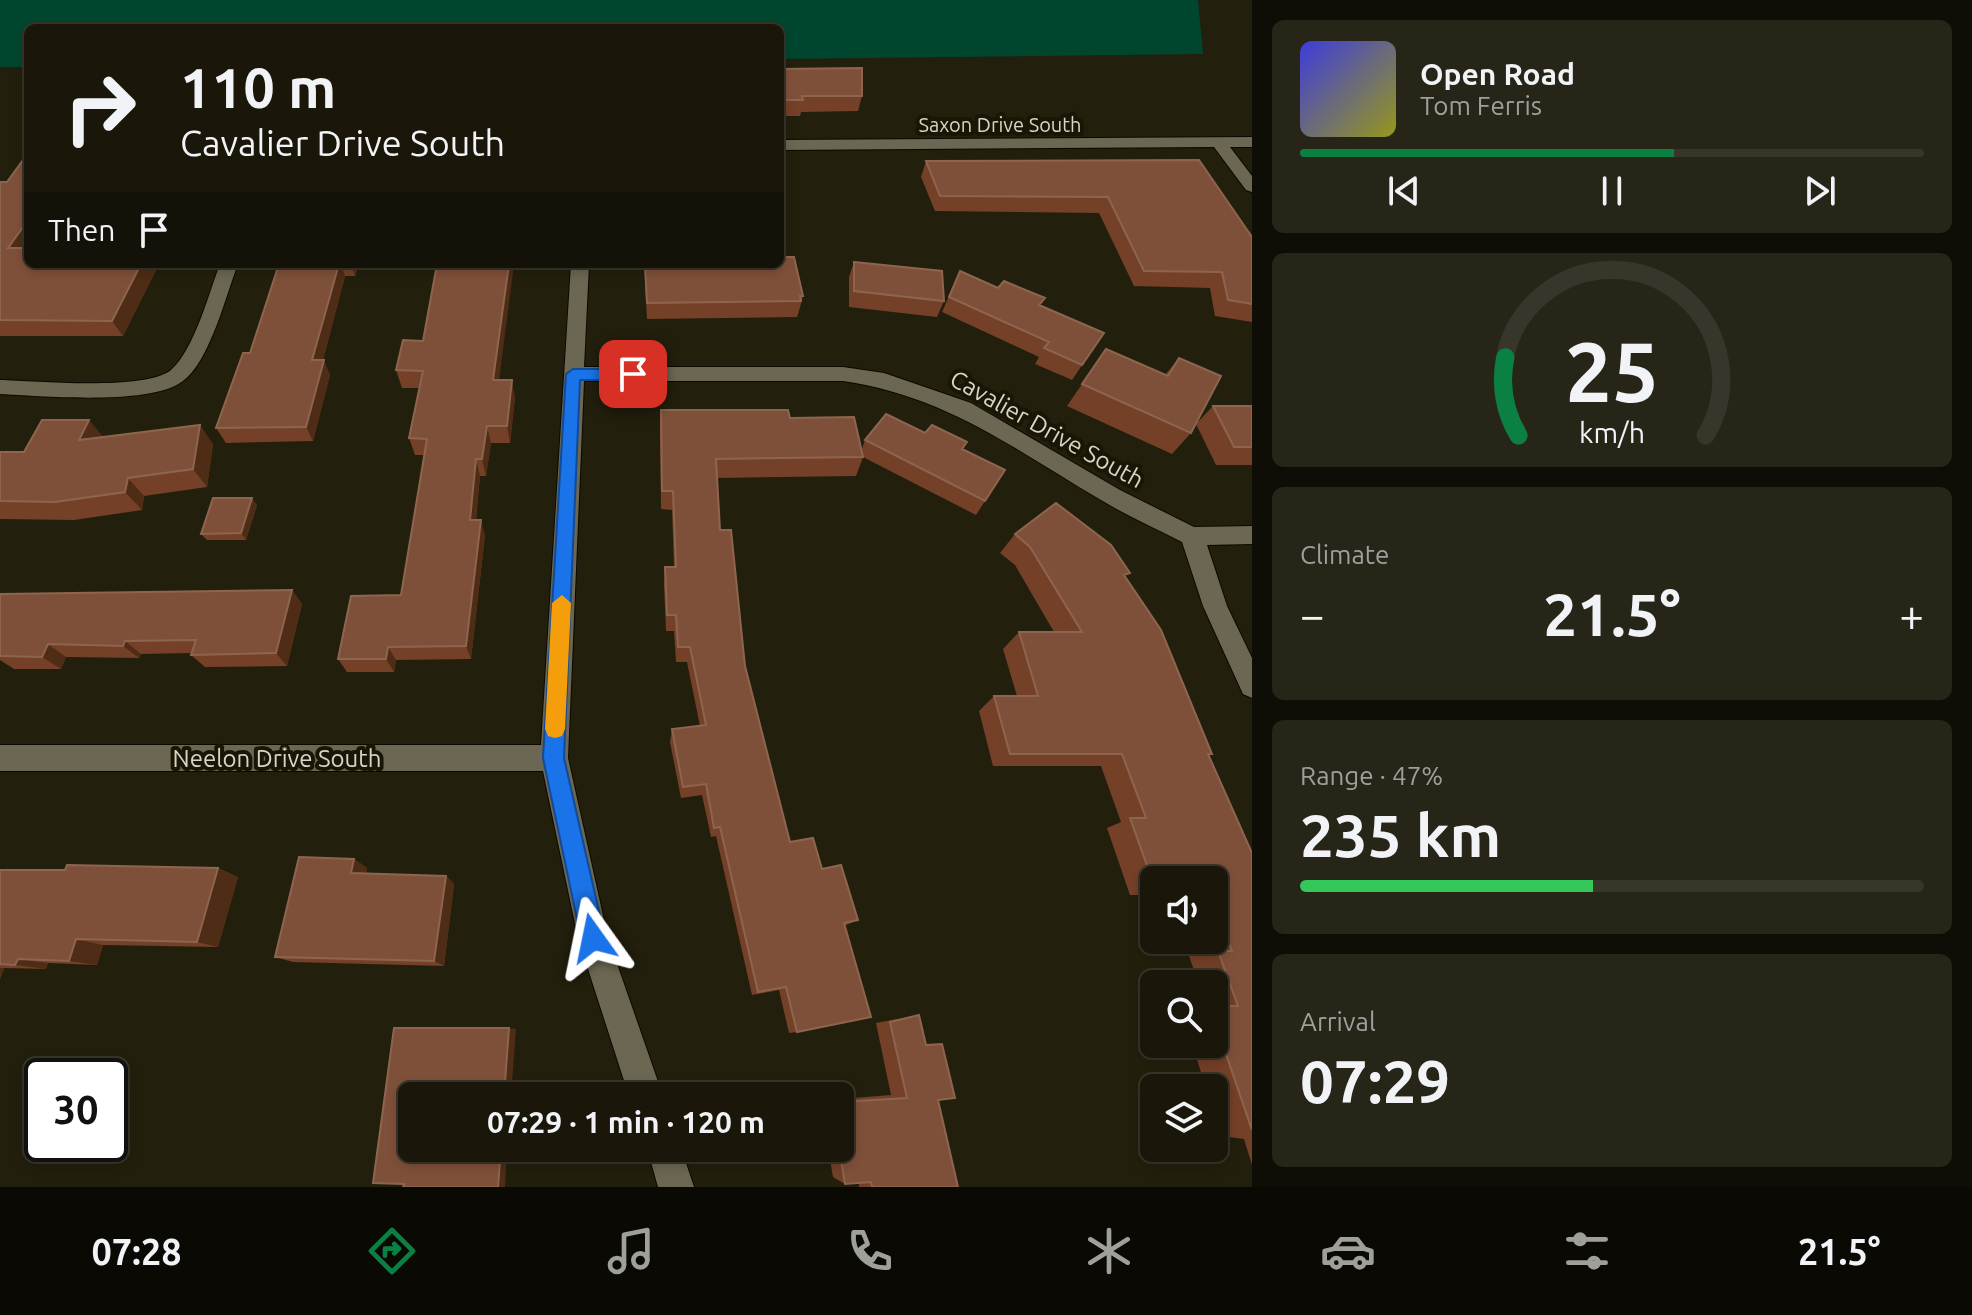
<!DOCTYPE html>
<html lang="en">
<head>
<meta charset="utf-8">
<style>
  body { margin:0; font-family:Ubuntu,sans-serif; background:#272418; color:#f1f3f6; height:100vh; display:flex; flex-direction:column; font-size:30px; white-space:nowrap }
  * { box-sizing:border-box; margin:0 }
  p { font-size:26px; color:#9f9f9c }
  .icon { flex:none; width:44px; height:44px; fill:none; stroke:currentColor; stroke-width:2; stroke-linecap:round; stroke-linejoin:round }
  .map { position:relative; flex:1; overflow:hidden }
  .side { display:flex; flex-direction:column; gap:20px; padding:20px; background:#0e0d06; width:720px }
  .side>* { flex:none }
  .guide { position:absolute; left:24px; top:24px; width:760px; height:244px; border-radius:12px; box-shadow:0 4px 12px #0003,0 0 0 2px #38362b; background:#1a170a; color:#f1f3f6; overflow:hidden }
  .controls { position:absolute; left:1140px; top:866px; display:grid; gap:16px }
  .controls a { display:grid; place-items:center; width:88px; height:88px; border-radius:12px; background:#1a170a; box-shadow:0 4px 12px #0003,0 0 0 2px #38362b; font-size:40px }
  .speed { position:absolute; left:24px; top:1058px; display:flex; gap:16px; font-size:40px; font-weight:700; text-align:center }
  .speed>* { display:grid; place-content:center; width:104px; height:104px; border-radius:50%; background:#1a170a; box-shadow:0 4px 12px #0003,0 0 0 2px #38362b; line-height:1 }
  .speed .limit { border:4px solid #111; border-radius:12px; background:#fff; color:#111 }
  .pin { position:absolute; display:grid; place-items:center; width:68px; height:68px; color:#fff; margin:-34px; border-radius:16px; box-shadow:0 4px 12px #0006 }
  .me { position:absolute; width:88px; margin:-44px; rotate:348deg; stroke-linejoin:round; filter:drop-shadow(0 0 6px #0008) }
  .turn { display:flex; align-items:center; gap:28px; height:168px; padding:0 24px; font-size:36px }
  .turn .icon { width:104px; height:104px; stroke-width:2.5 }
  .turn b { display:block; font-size:56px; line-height:68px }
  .then { display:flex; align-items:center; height:76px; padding:0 24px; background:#0003; gap:16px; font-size:30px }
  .big { font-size:60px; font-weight:600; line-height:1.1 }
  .side .tile { flex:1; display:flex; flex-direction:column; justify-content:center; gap:12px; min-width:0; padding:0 28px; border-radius:12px; background:#272418 }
  .side .dial { align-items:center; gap:0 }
  .dial svg { height:208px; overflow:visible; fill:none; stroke:#38362b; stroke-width:7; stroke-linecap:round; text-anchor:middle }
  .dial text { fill:#f1f3f6; stroke:none }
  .song { display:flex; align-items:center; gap:24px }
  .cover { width:96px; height:96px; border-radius:12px; background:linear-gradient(135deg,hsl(240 70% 55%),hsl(60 70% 35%)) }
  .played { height:8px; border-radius:4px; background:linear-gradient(90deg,#0b8043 60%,#38362b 60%) }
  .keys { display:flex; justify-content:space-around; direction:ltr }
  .heat { display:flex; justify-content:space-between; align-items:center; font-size:44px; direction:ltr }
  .charge { height:12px; border-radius:6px; background:linear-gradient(90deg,#34c759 47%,#38362b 0) }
  .trip { position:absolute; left:398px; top:1082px; width:456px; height:80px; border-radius:12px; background:#1a170a; box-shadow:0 4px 12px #0003,0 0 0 2px #38362b; font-weight:600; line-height:80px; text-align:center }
  .tabs { display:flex; height:128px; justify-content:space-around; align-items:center; background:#0a0904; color:#9f9f9c }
  .tabs .icon { width:56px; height:56px }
  .tabs .current { color:#0b8043 }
  .tabs b { font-size:36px; color:#f1f3f6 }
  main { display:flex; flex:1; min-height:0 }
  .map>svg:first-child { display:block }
</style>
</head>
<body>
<main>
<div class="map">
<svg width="1252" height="1187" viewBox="0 0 1252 1187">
  <rect width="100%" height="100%" fill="#231f0d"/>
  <!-- green -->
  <path fill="#00462f" d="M0,0H1198L1203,54L780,59V28H28V67H0Z"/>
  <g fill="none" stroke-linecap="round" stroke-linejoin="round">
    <defs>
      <path id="street" d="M1252,137V147H1230L1252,176V192L1246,190L1214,147L780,150V140Z
        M220,264H238C226,295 210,361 183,381C151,406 42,396 0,394V380C35,381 146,391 171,370C194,350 209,293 220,264Z
        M571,264H589L584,367H843L884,373L971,403L1120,490L1194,527L1252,526V544L1207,545L1227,606L1252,658V698L1243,694L1203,606L1182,542C1155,528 1127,516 1101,500C1014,449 946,396 843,381H584L568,758L608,938L663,1096H629L578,938L543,771H0V745H541Z
        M647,1148H681L694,1187H658Z"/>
    </defs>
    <!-- street casing -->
    <use href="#street" stroke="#0c0900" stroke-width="2"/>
    <!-- street -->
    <use href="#street" fill="#6b6752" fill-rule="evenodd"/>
  </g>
  <!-- wall -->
  <path fill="#744027" d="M780,69L862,96L858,111L801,112L800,116H780Z
    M1199,160L1252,237V322L1215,316L1210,288L1134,286L1099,213L935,211L921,177L926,161Z
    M0,182L28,264H159L123,336H0Z
    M854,262L944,301L937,317L849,307V277Z
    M279,264H359L355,276H345L323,360L330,375L313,441L226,443L216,428L250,353Z
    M644,264H780L803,296L799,311L797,317L647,319Z
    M960,271L1041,306L1104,333L1072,380L1035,364L1039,357L942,312Z
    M423,341L499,380L515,397L510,443H491L486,476H480L476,520L485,535L471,659L396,660L394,672H347L338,659L401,595L424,455H415L409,438L420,388H402L396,370Z
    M1106,349L1165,375L1179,358L1191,433L1172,454L1067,406Z
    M1213,406H1252V465H1216L1196,424Z
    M661,410L790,418L862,449L865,440L925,433L967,442L963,449L1005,470L976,515L863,457L856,476L717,478L720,530L745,666L790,842L822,869L858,920L844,926L797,1032L789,1033L779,990L752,995L716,836L711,837L702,795L681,798L670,742L672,729L700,726L687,662H676L674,631H666L664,585L665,567H674L672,510L661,509L660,430Z
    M104,437L213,444L207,487L144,496L142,510L74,520L0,519V452H24Z
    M257,505L246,540H207L201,534Z
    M1015,534L1126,577L1212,754L1209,755L1252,853V1165L1244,1139L1222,1136L1214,1112V1088H1206L1192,1044H1214V984H1199L1189,956L1202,954L1196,940H1214V880H1154V895H1130L1107,828L1121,822L1101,766H993L979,711L994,696H1017L1003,649L1019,632H1054L1015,565L1000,553Z
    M292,590L302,604L287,666L205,667L191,655L192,653L141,654L139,658L66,657L61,669H14L0,660V594Z
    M354,859L367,868L366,874L446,876L454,884L444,966L293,962L275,957Z
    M218,868L238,877L218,947L103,945L97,965L48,963L46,969L4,968L0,979V870Z
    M919,1015L926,1044H942L938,1100L958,1187H859V1183L845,1184L833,1177L828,1148H840V1099L891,1095L876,1023Z"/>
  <!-- shaded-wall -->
  <path fill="#4f2c15" d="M28,220V252L8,248Z
    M141,264H159L123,336L112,321Z
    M339,264H341L345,276L319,375L312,360Z
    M351,264H359L355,276Z
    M509,264H514L497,397L493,380Z
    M324,360L330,375L313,441L306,427Z
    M512,380L515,397L510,443L507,426Z
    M89,420L106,440H79Z
    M200,425L213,444L207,487L193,469Z
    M487,426L491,443L486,476L482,459Z
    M476,459L480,476L474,535L470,520Z
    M128,478L144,496L142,510L125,492Z
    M252,498L257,505L246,540L241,533Z
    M481,520L485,535L471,659L466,646Z
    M292,590L302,604L287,666L276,653Z
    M125,641L141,654L139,658L123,646Z
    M48,644L66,657L61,669L42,657Z
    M388,647L396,660L394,672L386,659Z
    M354,859L367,868L364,882L351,873Z
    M218,868L238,877L218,947L197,942Z
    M446,876L454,884L444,966L434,961Z
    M76,939L103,945L97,965L69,961Z
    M18,959L48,963L46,969L15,965Z
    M0,968H4L0,979Z
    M509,1028L516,1029L511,1096H504Z
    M501,1148H507L505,1187H498Z"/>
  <!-- building -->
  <path fill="#7f5039" stroke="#8d654f" stroke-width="2" d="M862,68V96H802L803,100H780V69Z
    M28,153V220L8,248H28V264H141L112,321L0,320V182H7Z
    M1199,160L1252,237V304L1228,300L1222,272L1144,271L1108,197L940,196L926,161Z
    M780,257H794L803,296H800L801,301L647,303L645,264H780Z
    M854,262L942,271L944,301L854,291Z
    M279,264H339L312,360H324L306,427L216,428L243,353H250Z
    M437,264H509L493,380H512L507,426H487L482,459H476L470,520H481L466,646L388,647L386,659H338L351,596L401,595L427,439L409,438L423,371L396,370L403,340L423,341Z
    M960,271L998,288L1004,281L1045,298L1039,305L1104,333L1082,365L1044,348L1049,342L949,297Z
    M1106,349L1168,376L1179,358L1221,376L1191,433L1082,384Z
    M1213,406H1252V447H1234Z
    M661,410H788L790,418L854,417L863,457L716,459L720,530H731L745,666L790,842L813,838L822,869L841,865L858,920L844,923L871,1017L797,1032L786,987L758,992L720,827L714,828L706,784L683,787L672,729L706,725L690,647H678L676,615H667L665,567H676L673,491H662Z
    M886,414L925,433L932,425L967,442L962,449L1005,470L985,501L865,440Z
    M42,420H89L79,440L200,425L193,469L128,478L125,492L55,502L0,501V452H24Z
    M213,498H252L241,533L201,534Z
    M1056,503L1111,545L1130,573L1124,575L1161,630L1212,754H1208L1252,853V1130L1214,1019V1006H1238L1218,951H1232L1214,906V880H1154V885L1130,818H1146L1122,754H1010L994,696H1038L1019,632H1082L1030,547L1015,534Z
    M292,590L276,653L191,655L196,640L125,641L123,646L48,644L42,657L0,656V594Z
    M299,857L354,859L351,873L446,876L434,961L275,957Z
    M67,865L218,868L197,942L76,939L69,961L18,959L15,965L0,964V870H65Z
    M919,1015L926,1045L942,1044L955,1098L938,1100L958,1187H872L871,1182L845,1184L839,1148L840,1102L907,1098L890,1022Z
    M394,1028H509L504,1096H412V1148H501L498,1187H403L404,1184L373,1183Z"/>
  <!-- route -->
  <path fill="#1a73e8" stroke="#114b97" stroke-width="2" d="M573,369H633L641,374L633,380H580L564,758L605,938L601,947L593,950L585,947L581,938L543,758L566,374Z"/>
  <!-- slow -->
  <path fill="#f59e0b" d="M562,595L571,603L565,729L562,736L555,738L548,736L545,729L552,603Z"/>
  <g text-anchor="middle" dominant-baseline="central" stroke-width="8" stroke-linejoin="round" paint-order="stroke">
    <!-- far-street labels -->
    <g font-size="20" fill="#d7d4c9" stroke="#1a1605">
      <text x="1000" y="124">Saxon Drive South</text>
    </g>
    <!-- street labels -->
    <g font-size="24" fill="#d7d4c9" stroke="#1a1605">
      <text transform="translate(1047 429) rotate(29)">Cavalier Drive South</text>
      <text x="277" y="758">Neelon Drive South</text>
    </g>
  </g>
</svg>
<div class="controls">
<a><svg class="icon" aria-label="sound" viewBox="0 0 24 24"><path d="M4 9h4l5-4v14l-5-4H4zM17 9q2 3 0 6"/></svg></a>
<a><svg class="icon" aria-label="search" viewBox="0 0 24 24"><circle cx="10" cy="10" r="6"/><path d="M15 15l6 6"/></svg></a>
<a><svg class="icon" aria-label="layers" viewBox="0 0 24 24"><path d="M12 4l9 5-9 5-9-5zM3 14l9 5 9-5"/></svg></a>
</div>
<div class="speed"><div class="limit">30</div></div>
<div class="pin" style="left:633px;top:374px;background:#d93025"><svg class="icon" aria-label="arrive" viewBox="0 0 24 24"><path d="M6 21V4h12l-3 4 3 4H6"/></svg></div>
<svg class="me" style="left:593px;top:938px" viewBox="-20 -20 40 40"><path d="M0-17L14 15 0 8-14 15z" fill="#1a73e8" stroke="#fff" stroke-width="4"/></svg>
<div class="trip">07:29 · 1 min · 120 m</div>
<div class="guide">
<div class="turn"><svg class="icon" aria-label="right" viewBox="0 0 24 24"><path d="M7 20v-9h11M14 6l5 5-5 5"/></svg><div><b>110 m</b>Cavalier Drive South</div></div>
<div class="then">Then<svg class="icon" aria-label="arrive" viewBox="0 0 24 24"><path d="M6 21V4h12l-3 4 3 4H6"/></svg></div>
</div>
</div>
<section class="side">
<div class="tile">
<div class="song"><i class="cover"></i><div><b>Open Road</b><p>Tom Ferris</p></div></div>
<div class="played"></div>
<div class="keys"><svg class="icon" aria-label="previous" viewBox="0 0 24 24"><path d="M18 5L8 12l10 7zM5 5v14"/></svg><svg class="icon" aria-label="pause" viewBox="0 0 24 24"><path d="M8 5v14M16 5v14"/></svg><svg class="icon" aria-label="next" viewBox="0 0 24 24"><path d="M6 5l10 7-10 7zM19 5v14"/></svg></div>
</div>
<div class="tile dial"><svg viewBox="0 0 100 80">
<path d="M14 69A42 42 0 1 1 86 69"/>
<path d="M14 69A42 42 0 0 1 9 39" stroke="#0b8043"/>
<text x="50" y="56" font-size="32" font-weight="700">25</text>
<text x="50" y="72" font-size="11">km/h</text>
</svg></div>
<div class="tile"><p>Climate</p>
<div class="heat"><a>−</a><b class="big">21.5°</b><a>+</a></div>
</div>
<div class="tile"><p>Range · 47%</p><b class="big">235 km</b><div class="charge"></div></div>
<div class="tile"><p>Arrival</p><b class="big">07:29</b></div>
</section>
</main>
<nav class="tabs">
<b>07:28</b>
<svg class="icon current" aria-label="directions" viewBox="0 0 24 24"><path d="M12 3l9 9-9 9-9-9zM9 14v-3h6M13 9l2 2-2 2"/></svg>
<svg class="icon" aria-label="music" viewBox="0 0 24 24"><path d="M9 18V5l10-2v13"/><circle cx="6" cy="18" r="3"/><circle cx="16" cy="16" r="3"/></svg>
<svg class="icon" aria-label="phone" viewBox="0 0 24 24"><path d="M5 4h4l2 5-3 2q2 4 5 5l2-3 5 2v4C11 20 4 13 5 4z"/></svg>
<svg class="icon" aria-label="climate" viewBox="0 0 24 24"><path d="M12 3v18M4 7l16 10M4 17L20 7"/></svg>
<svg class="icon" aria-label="car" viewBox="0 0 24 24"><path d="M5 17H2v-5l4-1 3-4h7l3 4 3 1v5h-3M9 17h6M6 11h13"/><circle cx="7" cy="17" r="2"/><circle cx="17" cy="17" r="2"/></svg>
<svg class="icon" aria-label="filters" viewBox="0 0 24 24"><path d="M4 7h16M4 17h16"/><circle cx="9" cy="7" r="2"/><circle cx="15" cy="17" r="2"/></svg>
<b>21.5°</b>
</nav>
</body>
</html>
